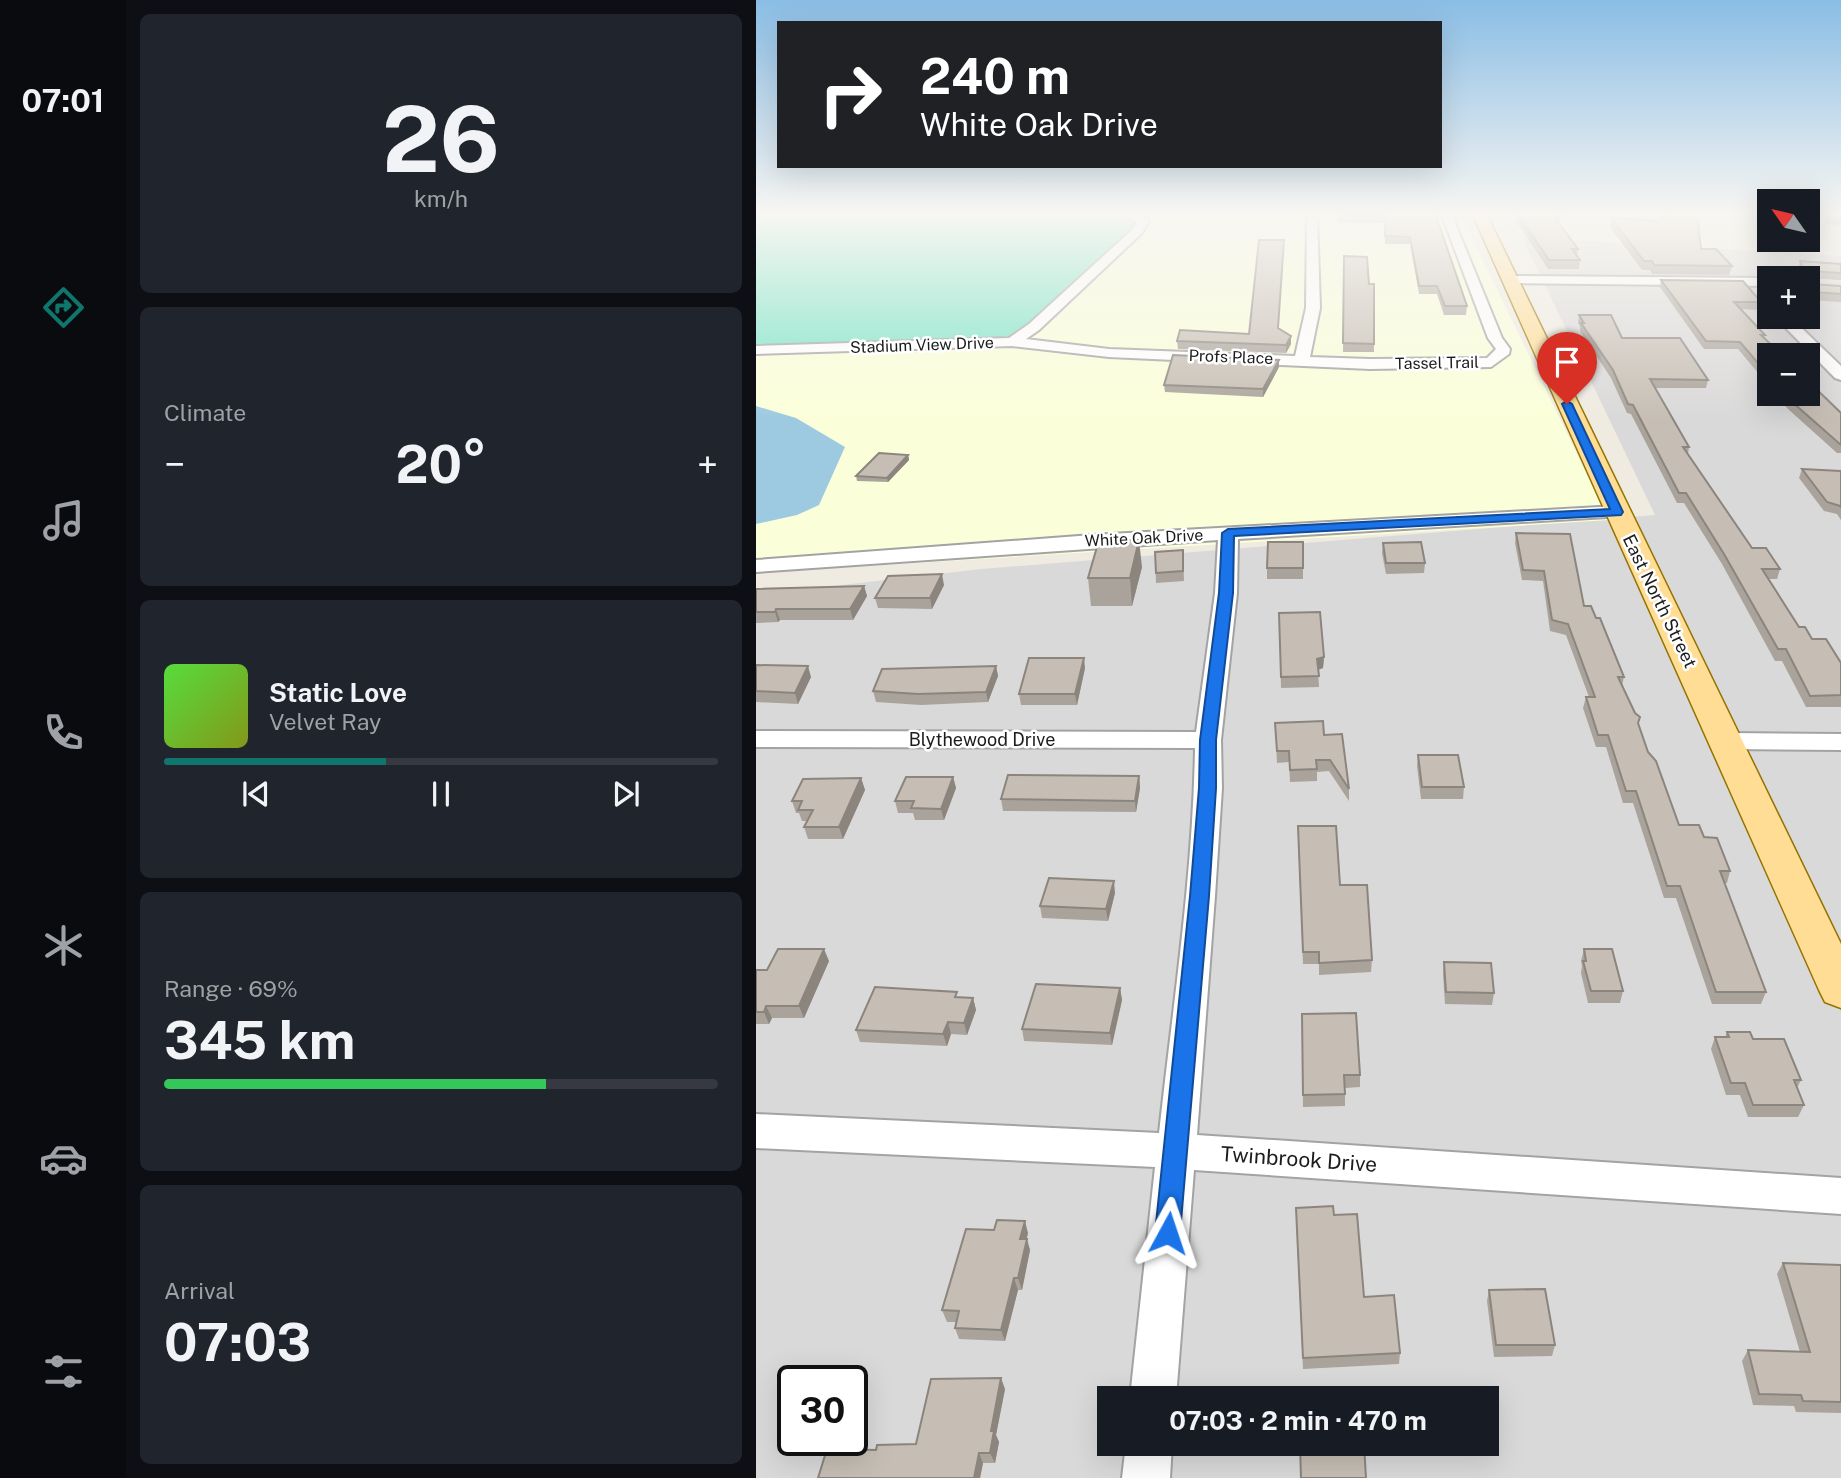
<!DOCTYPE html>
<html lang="en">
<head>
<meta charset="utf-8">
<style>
  body { margin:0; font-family:"Public Sans",sans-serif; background:#20242c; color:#f1f3f6; height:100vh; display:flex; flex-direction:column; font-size:26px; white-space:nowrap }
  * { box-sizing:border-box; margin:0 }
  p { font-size:23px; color:#9ea1a6 }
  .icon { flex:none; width:38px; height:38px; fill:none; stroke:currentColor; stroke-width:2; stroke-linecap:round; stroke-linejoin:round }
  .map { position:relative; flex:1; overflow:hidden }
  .panel { display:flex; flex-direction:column; gap:14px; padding:14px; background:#0d0f14; width:630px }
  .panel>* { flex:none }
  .top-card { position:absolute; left:21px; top:21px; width:665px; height:147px; border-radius:0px; box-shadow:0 7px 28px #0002; background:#202124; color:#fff; overflow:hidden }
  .needle { width:46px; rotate:304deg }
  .fabs { position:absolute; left:1001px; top:189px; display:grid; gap:14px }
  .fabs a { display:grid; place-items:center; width:63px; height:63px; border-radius:0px; background:#171b24; box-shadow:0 7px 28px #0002; font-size:35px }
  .speed { position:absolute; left:21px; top:1365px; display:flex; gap:14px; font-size:35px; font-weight:700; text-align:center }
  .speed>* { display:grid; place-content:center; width:91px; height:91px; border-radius:50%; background:#171b24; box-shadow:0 7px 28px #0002; line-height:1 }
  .speed .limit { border:4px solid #111; border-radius:10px; background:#fff; color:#111 }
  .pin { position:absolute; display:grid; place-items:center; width:60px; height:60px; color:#fff; margin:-72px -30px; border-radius:50% 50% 50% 0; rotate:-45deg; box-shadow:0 0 7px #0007 }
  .pin .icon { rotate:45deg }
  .me { position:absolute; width:77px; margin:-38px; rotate:5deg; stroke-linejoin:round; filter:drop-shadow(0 0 5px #0008) }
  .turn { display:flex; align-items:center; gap:24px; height:147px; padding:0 28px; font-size:32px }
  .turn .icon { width:91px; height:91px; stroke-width:2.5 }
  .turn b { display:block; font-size:49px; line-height:60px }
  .big { font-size:52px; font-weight:700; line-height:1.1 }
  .panel .tile { flex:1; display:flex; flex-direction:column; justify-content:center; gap:10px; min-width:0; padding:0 24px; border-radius:10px; background:#20242c }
  .panel .dial { align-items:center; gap:0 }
  .dial b { font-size:91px; line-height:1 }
  .song { display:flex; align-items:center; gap:21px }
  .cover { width:84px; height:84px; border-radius:10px; background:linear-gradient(135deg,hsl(110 70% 55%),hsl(70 70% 35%)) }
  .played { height:7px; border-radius:4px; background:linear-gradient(90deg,#0f766e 40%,#363941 40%) }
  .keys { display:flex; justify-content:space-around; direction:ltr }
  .heat { display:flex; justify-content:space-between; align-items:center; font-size:38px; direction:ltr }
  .charge { height:10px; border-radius:5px; background:linear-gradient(90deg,#34c759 69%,#363941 0) }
  .trip { position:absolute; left:341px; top:1386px; width:402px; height:70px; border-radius:0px; background:#171b24; box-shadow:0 7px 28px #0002; font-weight:700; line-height:70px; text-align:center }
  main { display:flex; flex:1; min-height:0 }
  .dock { display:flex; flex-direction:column; width:126px; justify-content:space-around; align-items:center; background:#090b0e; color:#9ea1a6 }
  .dock .icon { width:49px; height:49px }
  .dock .active { color:#0f766e }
  .dock b { font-size:32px; color:#f1f3f6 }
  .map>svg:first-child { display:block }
</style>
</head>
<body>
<main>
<nav class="dock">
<b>07:01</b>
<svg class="icon active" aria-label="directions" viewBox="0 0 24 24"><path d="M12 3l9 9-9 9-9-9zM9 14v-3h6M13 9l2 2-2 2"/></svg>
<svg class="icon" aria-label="music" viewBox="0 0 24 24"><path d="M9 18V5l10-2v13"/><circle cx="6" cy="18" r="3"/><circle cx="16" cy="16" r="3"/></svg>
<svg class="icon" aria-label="phone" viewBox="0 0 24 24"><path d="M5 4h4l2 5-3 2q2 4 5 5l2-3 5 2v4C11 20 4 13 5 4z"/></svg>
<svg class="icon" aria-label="climate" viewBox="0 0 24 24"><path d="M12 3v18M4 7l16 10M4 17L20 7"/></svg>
<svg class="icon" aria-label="car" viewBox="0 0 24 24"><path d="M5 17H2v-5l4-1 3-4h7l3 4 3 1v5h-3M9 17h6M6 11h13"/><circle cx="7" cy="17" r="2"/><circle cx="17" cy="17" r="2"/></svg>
<svg class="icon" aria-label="filters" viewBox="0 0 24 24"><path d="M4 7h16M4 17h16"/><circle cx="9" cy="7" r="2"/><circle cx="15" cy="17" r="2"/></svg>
</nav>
<section class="panel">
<div class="tile dial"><b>26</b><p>km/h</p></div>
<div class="tile"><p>Climate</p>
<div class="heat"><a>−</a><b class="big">20°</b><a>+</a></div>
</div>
<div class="tile">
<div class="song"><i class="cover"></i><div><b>Static Love</b><p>Velvet Ray</p></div></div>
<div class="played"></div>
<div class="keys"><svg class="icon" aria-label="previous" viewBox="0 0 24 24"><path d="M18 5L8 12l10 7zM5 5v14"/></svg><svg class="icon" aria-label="pause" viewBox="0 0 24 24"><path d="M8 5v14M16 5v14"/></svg><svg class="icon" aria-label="next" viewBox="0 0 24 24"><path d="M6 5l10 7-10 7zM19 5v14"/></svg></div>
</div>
<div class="tile"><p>Range · 69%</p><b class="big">345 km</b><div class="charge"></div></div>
<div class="tile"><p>Arrival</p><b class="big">07:03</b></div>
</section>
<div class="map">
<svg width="1085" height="1478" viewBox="0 0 1085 1478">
  <rect width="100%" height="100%" fill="#efebe1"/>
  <!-- residential -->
  <path fill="#dad9d9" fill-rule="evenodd" d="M766,237L1085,256V1478H0V595L225,569L899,515ZM1013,278H1052V317H1013ZM1013,355H1052V394H1013ZM37,1381H96V1440H37ZM354,1398H732V1444H354Z"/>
  <!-- education -->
  <path fill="#fbffd9" d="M0,213H704L853,520L0,573Z"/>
  <!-- pitch -->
  <path fill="#78e4c6" d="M0,213H342L365,216L383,225L262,334L238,339L0,347Z"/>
  <!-- water -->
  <path fill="#9dcae0" d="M0,406L40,418L89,447L63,505L41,515L0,524Z"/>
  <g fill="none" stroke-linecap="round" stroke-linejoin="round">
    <defs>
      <path id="minor" d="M362,213H376L393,221L386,233L283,330L270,339L353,349L539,356L550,308L551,213H561L564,308L554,357L614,359L731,358L740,349L732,338L685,213H695L746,338L754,349L753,354L735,367L614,369L353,357L256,346L0,354V346L253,338L273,324L377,229L381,222Z
        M754,276L1013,278V286L749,283V277Z
        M1019,317H1034L1085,366V380L1079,378Z
        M861,506L871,512L868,516L482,539L481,593L465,740L466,788L459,896L441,1135L1085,1178V1214L438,1170L420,1398H374L399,1167L0,1148V1114L403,1133C417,1005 437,876 439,748L0,747V731L440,732L459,593L462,540L0,572V560L336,535Z
        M971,733L1085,734V750L971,749L962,747L958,741L962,735Z
        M370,1444H416L414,1478H366Z"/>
      <path id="major" d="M716,213H730L1085,944V1008L1069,1002L1063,990Z"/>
    </defs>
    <!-- minor casing -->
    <use href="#minor" stroke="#a3a3a3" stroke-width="4"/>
    <!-- major casing -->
    <use href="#major" stroke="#947300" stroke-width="3"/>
    <!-- minor -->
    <use href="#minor" fill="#fff" fill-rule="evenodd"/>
    <!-- major -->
    <use href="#major" fill="#ffdd95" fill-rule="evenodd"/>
  </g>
  <!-- wall -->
  <path fill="#aaa39b" d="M582,213H679L711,306L710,315H688L681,294H663L654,244H629V223L582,222Z
    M761,213H810L802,221L822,249L821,256L824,260L823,269H792L760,221Z
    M1071,213H1085V225L1069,224Z
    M855,218L945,249L976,266L973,275L896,274L894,270H886L854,227Z
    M528,240L522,328L535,336V344L530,353L422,349L421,341L493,334Z
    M588,256L613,284H618V352H587Z
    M1044,261L1085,264V280L1052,278V279V278H1046L1042,268Z
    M905,280L1005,302L1004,310L985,309L1009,335L1008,338L1013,355V386L982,349H948L904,287Z
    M1054,284L1085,286V302L1055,300L1052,292Z
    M823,315L866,338L952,380L950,388H899L933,447L932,454L996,548L1024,569L1021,579H1013L1043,627L1085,663V707H1050L1026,661H1019L966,564L928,503H921L875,414L871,413L855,378L824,331V327L822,323Z
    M523,367L507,397L409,392L408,385Z
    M1019,394H1052L1085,413V453H1081L1032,409Z
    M152,455L153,460L132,482L101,481L100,476Z
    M1046,469L1085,471V520L1081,514L1068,511L1043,478Z
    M760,533L840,618L868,677L866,686L892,752L923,825L948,837L974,871L971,883H968L1010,992L1005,1004H956L920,898H908L877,803H867L850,747H840L827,708L830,697H833L810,635L794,631L787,581L766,580L759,543Z
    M547,542V579H511V568Z
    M627,543L669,563L668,573L630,574L626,553Z
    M427,550L428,581L400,583L399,552Z
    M386,567L376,606H335L332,578Z
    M188,585L176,609L122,608L119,598Z
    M108,586L111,596L97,620H24L22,622L0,623V589Z
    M523,613L568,657L567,668L562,670L563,687L525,688Z
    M0,665L55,677L42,704L0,702Z
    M240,666L242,676L232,702L165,705L120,702L117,691Z
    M329,668L321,705H265L263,694Z
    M519,723L568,735L593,789V801L573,771L561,772V781L534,782L533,762L521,763Z
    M662,755L708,787L707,799H665L661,766Z
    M383,776L384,788L380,812L247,811L245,799Z
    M197,777L200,788L188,820H159L157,813H142L139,801Z
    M105,778L109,790L87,839H52L48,827L51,821H46L43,813H40L36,801Z
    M542,838L584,885L616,960L615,972L563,975V964H547Z
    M359,893L352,921L286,918L284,906Z
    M828,949L867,991L864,1003H832L825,973L826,966L825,961Z
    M73,961L48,1018H16L13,1024H0V970H11Z
    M688,962L738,993L736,1005L689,1004L687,974Z
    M364,988L366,1000L356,1045L268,1041L266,1029Z
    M203,997L217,998L220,1010L211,1035L195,1034L191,1046L104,1042L100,1030Z
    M546,1014L604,1075V1087L589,1088V1106L547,1107Z
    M971,1032L997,1039L1045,1080L1041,1088L1048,1105L1042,1117H992L984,1095H970L955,1049L959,1037H969Z
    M540,1220L608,1297L644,1353L643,1364L547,1369Z
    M272,1233L270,1239L274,1250L266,1290H262L249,1341L203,1339L199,1328L200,1322H191L186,1310Z
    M1027,1263L1085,1265V1413L1040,1412L1038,1406L997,1405L986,1361L992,1350L1044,1352L1021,1274Z
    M733,1290L799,1345L796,1356L738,1357L731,1301Z
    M249,1389L240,1435L243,1442L239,1463H227L224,1478H62L120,1450L160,1444Z"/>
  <!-- shaded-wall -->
  <path fill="#8b857e" d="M803,213H810L797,225L798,217Z
    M535,336V344L530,353V345Z
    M523,360V367L507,397V389Z
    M152,455L153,460L132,482L131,478Z
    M383,540L386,567L376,606L374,578Z
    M186,574L188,585L176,609L174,598Z
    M108,586L111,596L97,620L94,609Z
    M20,609L24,620L22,622L19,612Z
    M568,657L567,668L561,670V659Z
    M328,658L329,668L321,705L319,694Z
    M52,666L55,677L42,704L39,693Z
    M240,666L242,676L232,702L230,692Z
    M383,776L384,788L380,812L379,801Z
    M197,777L200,788L188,820L185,809Z
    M105,778L109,790L87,839L83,827Z
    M358,881L359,893L352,921L350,909Z
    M68,949L73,961L48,1018L43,1006Z
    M364,988L366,1000L356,1045L354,1033Z
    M217,998L220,1010L211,1035L208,1023Z
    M10,1006L16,1018L13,1024L8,1012Z
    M192,1022L195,1034L191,1046L187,1034Z
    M269,1221L272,1233L268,1251L264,1239Z
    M271,1239L274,1250L266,1290L262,1278Z
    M258,1278L262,1290L249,1341L245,1330Z
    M245,1378L249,1389L240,1435L243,1442L239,1463L234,1453L235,1431Z
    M223,1453L227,1463L224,1478H218Z"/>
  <!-- building -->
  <path fill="#c6beb4" stroke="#8b857e" stroke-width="2" d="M582,213H679L711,306H689L681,286H663L654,237L629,236L630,215H582Z
    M761,213H803L798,217L822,249H816L824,260H793Z
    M910,213H941L945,249H960L976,266L898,265L896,261H888L855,218L904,221Z
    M1072,213H1085V218L1071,217Z
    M503,240H528L522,328L535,336L530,345L421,341L424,330L493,334Z
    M588,256L611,257L613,284H618V344L587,343Z
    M1044,261L1085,264V273L1054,271L1051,278Z
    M905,280L987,281L1005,302H978L1009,335H1005L1026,355H1013V376L984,342L950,341Z
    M1054,284L1085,286V294L1057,292Z
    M823,315H855L866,338H924L952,380L894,379L933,447H927L996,548H1010L1024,569H1006L1043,627H1049L1056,639H1070L1085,663V695L1054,696L1030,649H1022L968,554L930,493H923L877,405L872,404L857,370L825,323H828Z
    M417,355L523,360L507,389L408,385Z
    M1052,381L1085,413V445L1035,401L1029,394H1052Z
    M123,453L152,455L131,478L100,476Z
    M1046,469L1085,471V507L1084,506L1071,502Z
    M760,533L814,534L828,606H835L840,618H844L868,677H862L879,713L884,717L882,723L892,752L900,761L923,825H943L948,837L961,838L974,871H964L1010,992H960L924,886H911L880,791H870L852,735H842L830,697H839L812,624L796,620L788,571L767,570Z
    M343,540H383L374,578H332Z
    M512,542H547V568H511Z
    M665,542L669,563H630L627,543Z
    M427,550V571L400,573L399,552Z
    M186,574L174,598H119L132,576Z
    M108,586L94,609H20L19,612H0V589Z
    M564,612L568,657L561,659L563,676L525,677L523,613Z
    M273,658H328L319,694H263Z
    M0,665L52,666L39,693L0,691Z
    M240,666L230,692L162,694L117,691L126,669Z
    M567,721L568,735L586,734L593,789L574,760H560L561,769L534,770L533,751H521L519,723Z
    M662,755H702L708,787H666Z
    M252,775L383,776L379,801L245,799Z
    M150,777H197L185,809L155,808L158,801H139Z
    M105,778L83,827H48L57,810H42L46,801H36L47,779Z
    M542,826H580L584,885H611L616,960L563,963V952H547Z
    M293,878L358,881L350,909L284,906Z
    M22,949H68L43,1006H10L8,1012H0V970H11Z
    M828,949H856L867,991H835L827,961H830Z
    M688,962L735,963L738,993L690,992Z
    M280,984L364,988L354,1033L266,1029Z
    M119,987L201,992L199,997L217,998L208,1023L192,1022L187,1034L100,1030Z
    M600,1013L604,1075H588L589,1094L547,1095L546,1014Z
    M971,1032H994L997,1039H1028L1045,1080H1038L1048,1105H997L989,1083H975L959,1037H973Z
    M577,1206L578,1215L601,1214L608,1297L638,1295L644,1353L547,1358L540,1208Z
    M241,1220L269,1221L264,1239H271L262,1278H258L245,1330L199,1328L203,1311L186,1310L210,1229L238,1230Z
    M1027,1263L1085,1265V1402L1047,1401L1045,1395L1003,1394L992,1350L1054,1352Z
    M789,1289L799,1345H740L733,1290Z
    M245,1378L235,1431H238L234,1453H223L218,1478H62L71,1449L120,1450L121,1445L160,1444L175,1379Z
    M544,1444H608L610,1478H545Z"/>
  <!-- sky -->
  <linearGradient id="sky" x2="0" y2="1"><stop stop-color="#8abde5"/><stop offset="0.51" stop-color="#f8f6f2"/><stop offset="1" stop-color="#f8f6f2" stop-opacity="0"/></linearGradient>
  <rect width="1085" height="420" fill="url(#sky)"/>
  <!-- route -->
  <path fill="#1a73e8" stroke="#114b97" stroke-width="2" d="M811,401L816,404L867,512L865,515L478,536L477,593L460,740V788L453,896L424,1233L420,1242L412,1245L403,1242L399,1233L434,896L443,788L444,740L463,593L466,533L472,529L854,509L806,404Z"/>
  <g text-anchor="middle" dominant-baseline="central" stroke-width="5" stroke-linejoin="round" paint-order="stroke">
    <!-- far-street labels -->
    <g font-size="16" fill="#1c1c1c" stroke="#fff">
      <text transform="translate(166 345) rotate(-2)">Stadium View Drive</text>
      <text transform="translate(475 357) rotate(2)">Profs Place</text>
      <text transform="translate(681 363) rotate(-1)">Tassel Trail</text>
      <text transform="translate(388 538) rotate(-3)">White Oak Drive</text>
    </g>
    <!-- street labels -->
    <g font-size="18" fill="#1c1c1c" stroke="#fff">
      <text transform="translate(904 601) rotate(64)">East North Street</text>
      <text x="226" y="739">Blythewood Drive</text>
    </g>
    <!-- near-street labels -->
    <g font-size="21" fill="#1c1c1c" stroke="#fff">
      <text transform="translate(543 1159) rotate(4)">Twinbrook Drive</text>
    </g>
  </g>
</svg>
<div class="fabs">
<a><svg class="needle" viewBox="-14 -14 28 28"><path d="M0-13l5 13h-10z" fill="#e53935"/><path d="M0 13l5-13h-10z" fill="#9ea1a6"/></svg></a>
<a>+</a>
<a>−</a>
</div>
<div class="speed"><div class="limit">30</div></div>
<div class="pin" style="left:811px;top:404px;background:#d93025"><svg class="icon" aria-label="arrive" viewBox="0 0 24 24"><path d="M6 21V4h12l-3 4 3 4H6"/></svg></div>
<svg class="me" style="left:412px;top:1233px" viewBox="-20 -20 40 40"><path d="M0-17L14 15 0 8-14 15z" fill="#1a73e8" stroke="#fff" stroke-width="4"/></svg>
<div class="trip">07:03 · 2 min · 470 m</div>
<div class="top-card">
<div class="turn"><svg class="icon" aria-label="right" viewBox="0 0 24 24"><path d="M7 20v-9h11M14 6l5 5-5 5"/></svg><div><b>240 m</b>White Oak Drive</div></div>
</div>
</div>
</main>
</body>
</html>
